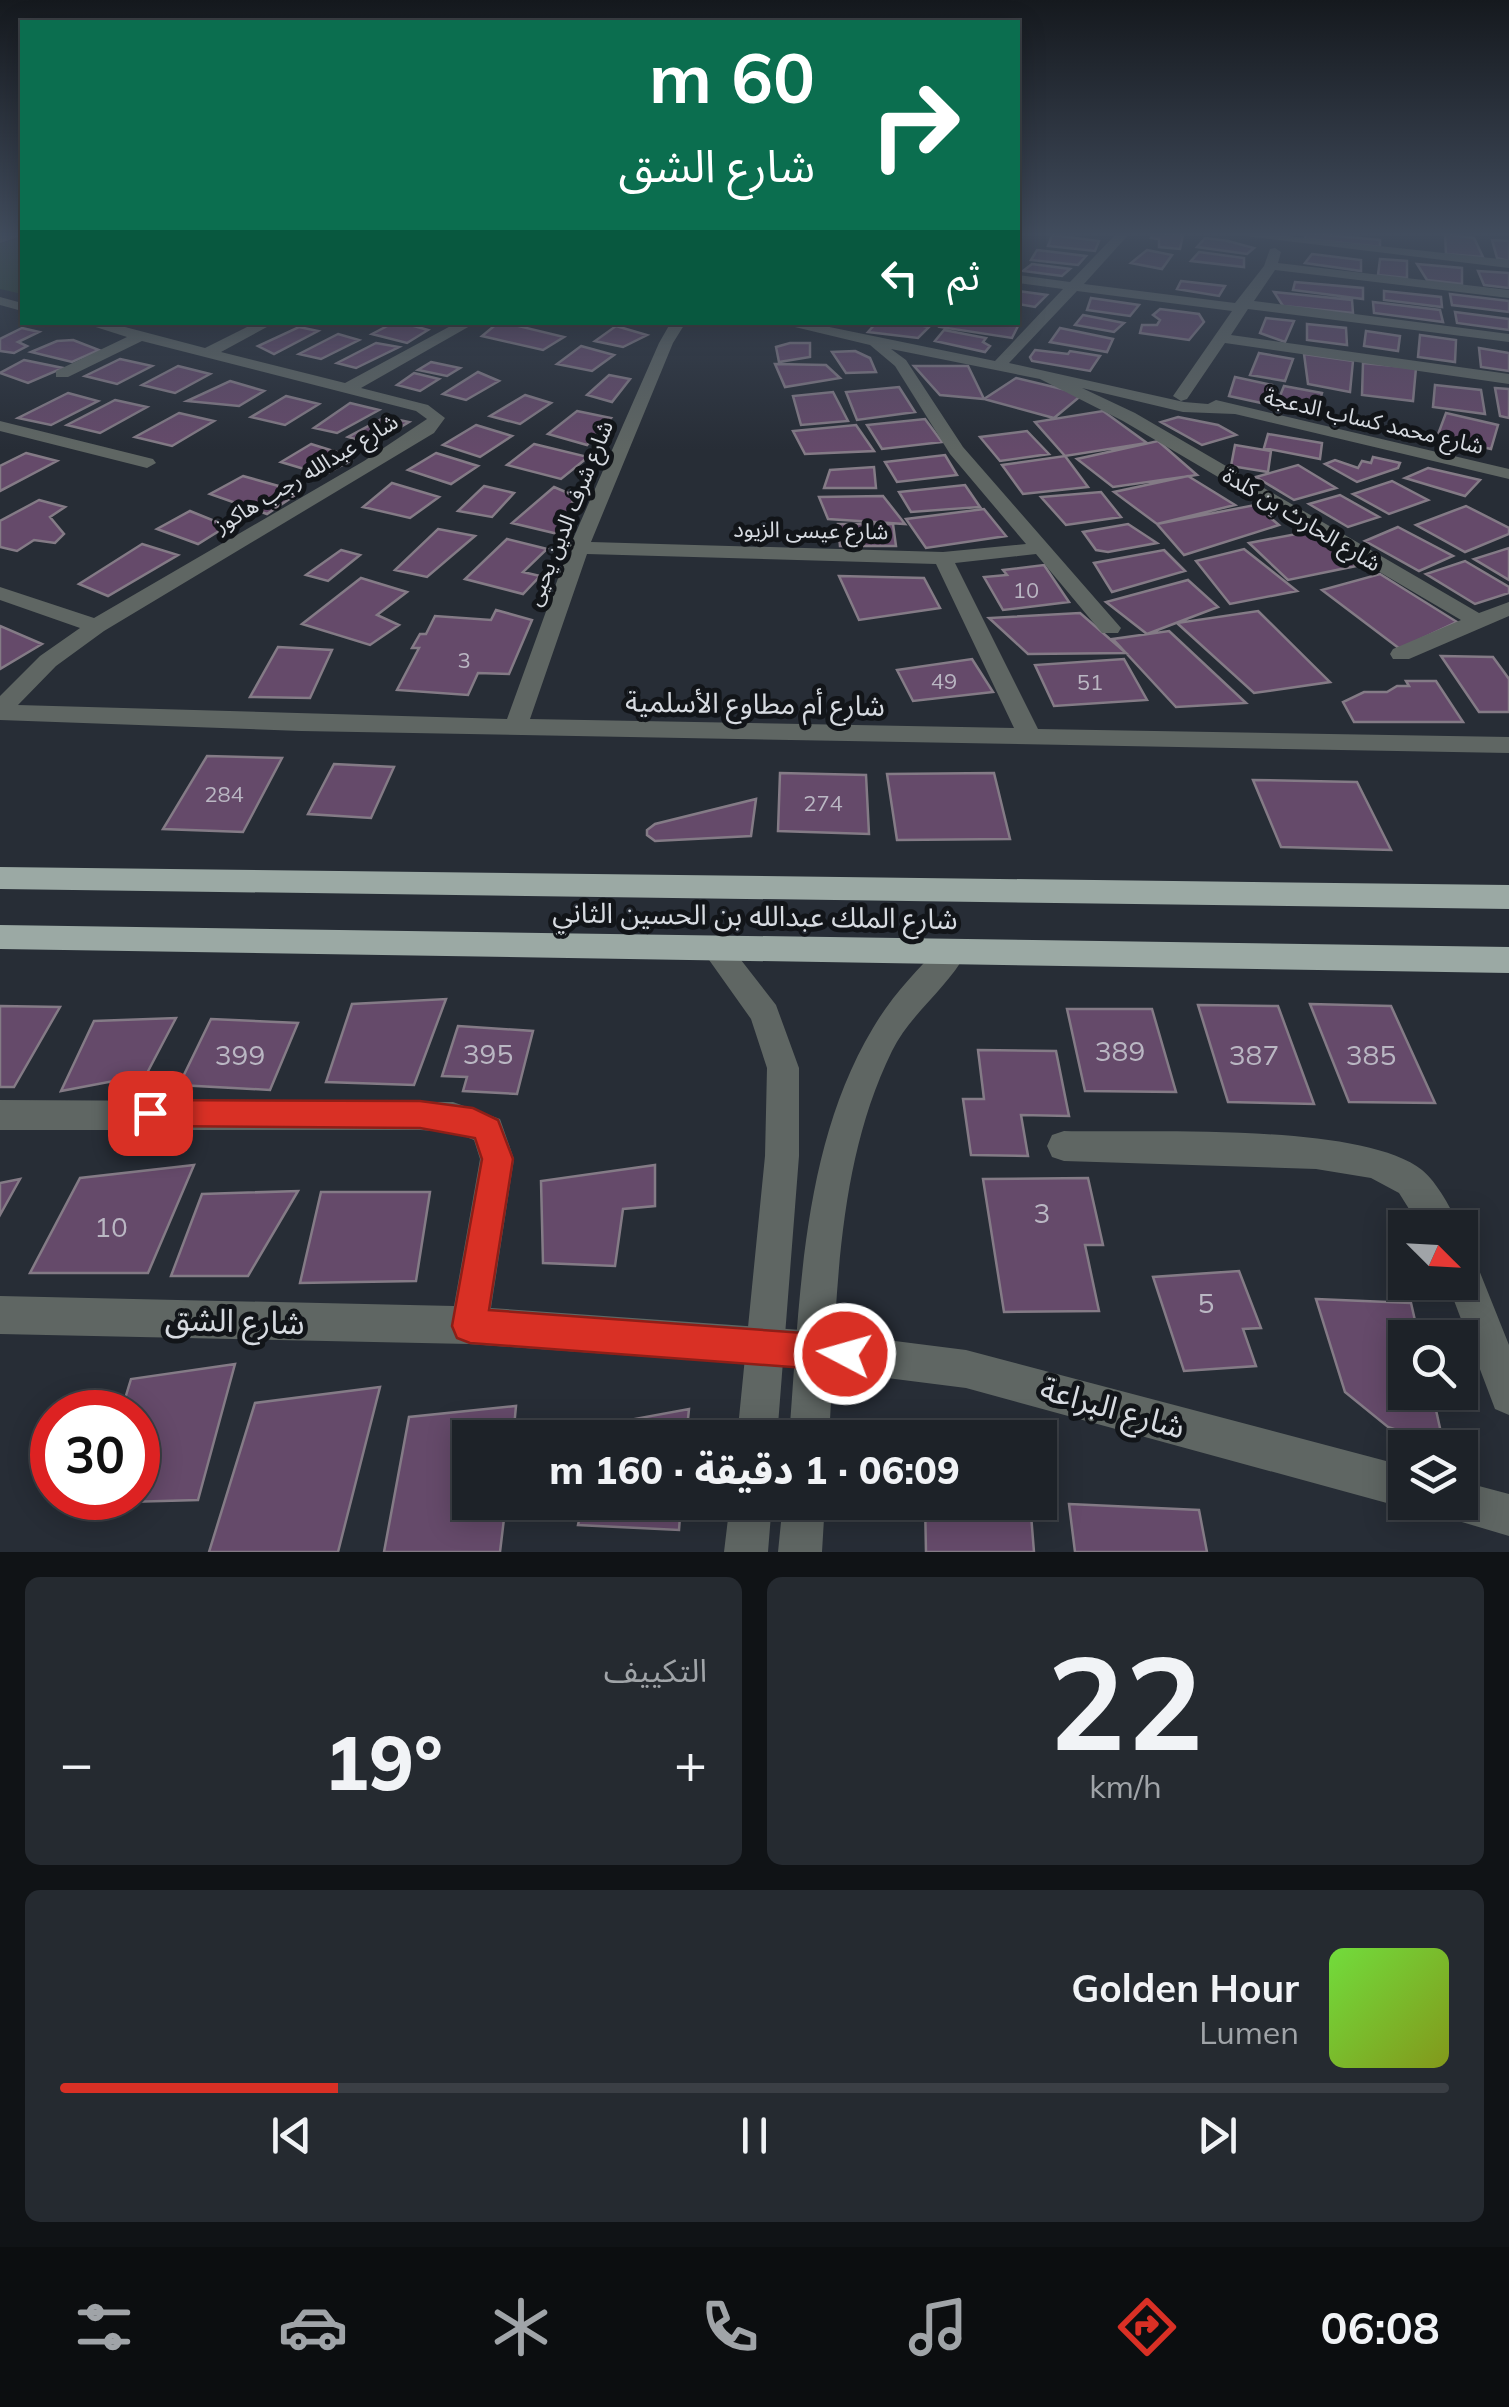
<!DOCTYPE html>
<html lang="ar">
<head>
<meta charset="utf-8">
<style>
  body { margin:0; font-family:Mulish,"Noto Sans Arabic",sans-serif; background:#252a30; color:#f1f3f6; direction:rtl; height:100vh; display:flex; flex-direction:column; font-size:38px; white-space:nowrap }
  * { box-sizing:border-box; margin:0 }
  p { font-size:32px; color:#a0a4a8 }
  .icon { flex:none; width:55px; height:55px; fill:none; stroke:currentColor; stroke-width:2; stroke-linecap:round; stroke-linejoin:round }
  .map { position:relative; height:1552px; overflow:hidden; direction:ltr }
  .panel { display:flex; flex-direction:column; gap:25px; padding:25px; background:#101316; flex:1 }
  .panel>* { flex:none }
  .top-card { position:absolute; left:20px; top:20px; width:1000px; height:305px; border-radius:0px; box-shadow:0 5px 25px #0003,0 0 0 2px #3b3f45; direction:rtl; background:#0b6e4f; color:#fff; overflow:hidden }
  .needle { width:65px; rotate:114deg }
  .fabs { position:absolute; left:1388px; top:1210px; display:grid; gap:20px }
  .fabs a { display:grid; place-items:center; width:90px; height:90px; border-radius:0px; background:#1d2228; box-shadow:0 5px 25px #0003,0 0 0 2px #3b3f45; font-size:50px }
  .speed { position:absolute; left:30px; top:1390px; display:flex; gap:20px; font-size:50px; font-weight:700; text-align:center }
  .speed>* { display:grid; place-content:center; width:130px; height:130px; border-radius:50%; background:#1d2228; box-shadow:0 5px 25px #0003,0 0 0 2px #3b3f45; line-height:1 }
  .speed .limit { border:15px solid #d22; background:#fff; color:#111 }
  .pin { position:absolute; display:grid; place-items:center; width:85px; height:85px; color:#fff; margin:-42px; border-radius:20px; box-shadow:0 5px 15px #0006 }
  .me { position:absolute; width:110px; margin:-55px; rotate:276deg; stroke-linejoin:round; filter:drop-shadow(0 0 8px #0008) }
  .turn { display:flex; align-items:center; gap:35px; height:210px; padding:0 40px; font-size:45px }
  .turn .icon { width:130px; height:130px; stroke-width:2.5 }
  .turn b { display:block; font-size:70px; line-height:85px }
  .then { display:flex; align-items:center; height:95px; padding:0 40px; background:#0003; gap:20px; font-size:38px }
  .big { font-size:75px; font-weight:800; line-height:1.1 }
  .panel .card { flex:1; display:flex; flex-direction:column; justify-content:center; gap:15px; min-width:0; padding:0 35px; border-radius:15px; background:#252a30 }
  .panel .dial { align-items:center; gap:0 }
  .dial b { font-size:130px; line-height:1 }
  .song { display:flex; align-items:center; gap:30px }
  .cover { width:120px; height:120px; border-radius:15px; background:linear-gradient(135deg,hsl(100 70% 55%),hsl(70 70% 35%)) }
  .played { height:10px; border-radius:5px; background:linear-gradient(90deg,#d93025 20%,#3b3f45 20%) }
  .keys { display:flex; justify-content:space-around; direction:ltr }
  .heat { display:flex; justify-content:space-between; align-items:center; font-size:55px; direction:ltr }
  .panel .tiles { flex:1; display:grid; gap:25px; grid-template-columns:1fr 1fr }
  .card:last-child { grid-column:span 2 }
  .trip { position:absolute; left:452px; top:1420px; width:605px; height:100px; border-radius:0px; background:#1d2228; box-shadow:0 5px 25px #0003,0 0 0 2px #3b3f45; font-weight:800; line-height:100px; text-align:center; direction:rtl }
  .tab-bar { display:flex; height:160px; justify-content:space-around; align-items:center; background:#0c0e10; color:#a0a4a8 }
  .tab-bar .icon { width:70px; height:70px }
  .tab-bar .selected { color:#d93025 }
  .tab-bar b { font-size:45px; color:#f1f3f6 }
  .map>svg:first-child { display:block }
</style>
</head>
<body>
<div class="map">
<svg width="1509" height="1552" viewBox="0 0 1509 1552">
  <rect width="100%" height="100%" fill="#272d36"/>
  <!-- green -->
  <path fill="#2d4635" d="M22,237V294L0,289V244Z"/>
  <!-- building -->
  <path fill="#654a6a" stroke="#847b86" stroke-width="2.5" d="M1153,233L1183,235L1180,249L1159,247V239L1151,238Z
    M1306,233L1380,240V247L1305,239Z
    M1445,234L1474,238L1483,257L1446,254Z
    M1052,235L1099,241L1095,251L1048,246Z
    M1205,238L1228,241L1254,248L1247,254L1197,247Z
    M1492,240L1509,241V261L1497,258Z
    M1037,250L1086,256L1078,265L1031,260Z
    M1147,250L1172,255L1162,269L1131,263Z
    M1199,252L1244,258V267L1191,261Z
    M1312,254L1361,260V271L1305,263Z
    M1380,259L1407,261V278L1378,275Z
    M1032,264L1070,269L1062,276L1023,271Z
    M1417,264L1462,268V284L1427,280Z
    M1478,271L1509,273V288L1484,285Z
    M1181,281L1225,286L1219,296L1177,289Z
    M1295,282L1363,288V299L1293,290Z
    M1018,291L1047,295L1035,307L1018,304Z
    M1384,291L1441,297L1442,307L1384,300Z
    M1274,292L1352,300L1353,313L1283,306Z
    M1450,294L1509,301V312L1452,305Z
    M1091,298L1139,305L1130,316L1087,310Z
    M1373,302L1440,310L1443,322L1374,313Z
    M1160,309L1199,314L1204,322L1189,340L1140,333L1142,325H1157L1160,320L1153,315Z
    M1455,312L1509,319V330L1457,323Z
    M1083,315L1124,323L1114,332L1075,325Z
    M1266,318L1294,321L1285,342L1260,333Z
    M395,322H400L428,330L407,343L372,334Z
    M499,322H502L564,337L543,350L482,336Z
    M877,322H904L929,327L918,338L868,332Z
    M945,322H1009L1019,324L1012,338L940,327Z
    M1307,324L1346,328L1347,345L1307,340Z
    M616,326L647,335L623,347L595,341Z
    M299,327L318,331L274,354L258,346Z
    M22,328L39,332L18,342L27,346L14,353L0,351V339Z
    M1060,328L1113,339L1107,352L1050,342Z
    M944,330L986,338L983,342L990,346L985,352L935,341Z
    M1366,331L1400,336L1398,351L1364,346Z
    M338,334L359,340L321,359L299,354Z
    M1420,335L1456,340L1455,362L1418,357Z
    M73,340L99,350L72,362L31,352L57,341Z
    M376,343L399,347L356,368L337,363Z
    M790,343H810V357L779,362L776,347Z
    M581,346L614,355L592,371L557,364Z
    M1479,348L1509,353V371L1481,367Z
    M1035,350L1068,354L1070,351L1100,356L1090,371L1032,361L1030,357Z
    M855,351L870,358L876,372L846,373L832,352Z
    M1259,353L1293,359L1285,381L1250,375Z
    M1304,354L1353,361L1350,392L1308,384Z
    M120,359L152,366L117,384L85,376Z
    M24,360L63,368L28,383L0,373Z
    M431,362L460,368L447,376L418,370Z
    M1363,363L1416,368L1413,401L1362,395Z
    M775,364L826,365L840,378L785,387Z
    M178,366L210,374L175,393L142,385Z
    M914,366H968L984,399L940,395Z
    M478,372L499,381L466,400L443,394Z
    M414,373L439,379L420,391L397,385Z
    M609,375L630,379L612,402L587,395Z
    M1235,377L1272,385L1266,404L1229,396Z
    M1016,378L1083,394L1054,418L984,399Z
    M230,381L264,391L239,406L187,401Z
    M1435,385L1481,390L1485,414L1433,407Z
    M1284,386L1322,393L1315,416L1275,408Z
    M899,387L915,412L857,420L846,392Z
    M1495,388L1509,389V418L1500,416Z
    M833,392L848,421L801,425L793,396Z
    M68,393L98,401L51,425L18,418Z
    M525,395L551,403L520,424L490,416Z
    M286,396L319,404L285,425L251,417Z
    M115,400L147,407L100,433L67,425Z
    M350,403L379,410L337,433L314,428Z
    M577,411L611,418L587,445L548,434Z
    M1103,411L1147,443L1065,456L1035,422Z
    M179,413L214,421L172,446L135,437Z
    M1446,413L1498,425L1491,449L1437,437Z
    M385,417L409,422L372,444L348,437Z
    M1178,417L1218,425L1236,435L1202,445L1161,422Z
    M925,419L942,442L882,449L867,425Z
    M476,425L512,436L480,457L443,445Z
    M856,425L874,451L805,454L793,431Z
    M1027,431L1049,454L1000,461L980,437Z
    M1268,434L1322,443L1320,459L1264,448Z
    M1158,441L1197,475L1113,487L1077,459Z
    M311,444L353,457L352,460L324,475L281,462Z
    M534,444L588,457L561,479L507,465Z
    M1235,445L1271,451L1268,472L1231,466Z
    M26,453L57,461L0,491V466Z
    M436,453L478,466L451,484L408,470Z
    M945,455L957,475L897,482L885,462Z
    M1065,456L1088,487L1023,494L1002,465Z
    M1373,457L1400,463L1398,468L1357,482L1325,464L1335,460L1358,468L1362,461L1371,463Z
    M1298,465L1336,488L1294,500L1256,477Z
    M874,467L876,488H824L830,470Z
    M1428,468L1480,480L1465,496L1405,478Z
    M243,476L300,492L267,514L210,494Z
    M1188,476L1235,505L1157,524L1114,492Z
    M1392,481L1428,500L1389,514L1353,494Z
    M392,483L439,497L410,518L363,507Z
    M965,485L980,507L911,512L899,492Z
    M484,486L514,493L492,517L458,511Z
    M554,487L575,496L558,534L512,523Z
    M1101,492L1121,517L1066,525L1041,497Z
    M1340,495L1379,517L1348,527L1309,504Z
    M883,496L905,524L828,519L819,497Z
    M39,500L65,507L50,517L64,534L55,543L34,540L17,551L0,547V521Z
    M1255,505L1279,525L1184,555L1157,524Z
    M1466,506L1509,528V534L1465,552L1416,525Z
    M984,509L1006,536L926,548L906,519Z
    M190,511L227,526L198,544L157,529Z
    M838,524H893L896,546H840Z
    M1128,524L1157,543L1108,552L1096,550L1083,532Z
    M1398,527L1453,556L1419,571L1365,541Z
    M438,529L475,536L427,577L395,570Z
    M1307,532L1356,566L1288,580L1249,543Z
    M507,539L547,549L523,572L540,576L523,594L465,579Z
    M142,544L178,555L108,596L79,584Z
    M1509,548V580L1474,559Z
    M1244,549L1297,591L1230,604L1196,561Z
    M341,550L360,555L328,581L306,575Z
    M1164,550L1185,571L1112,592L1094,563Z
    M1465,561L1509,587V593L1475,604L1426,574Z
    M1044,565L1069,602L1003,610L984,577L1007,575L1003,570Z
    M1380,574L1457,622L1400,649L1322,590Z
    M839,576L924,578L940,608L859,620Z
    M361,578L407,592L377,615L399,625L370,645L302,624Z
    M1188,580L1218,607L1147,634L1106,602Z
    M496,610L532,620L509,674L478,673L468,695L397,690L419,648H412L420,634H426L435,616L491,620Z
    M1258,611L1330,682L1254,693L1177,623Z
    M1080,613L1126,653L1028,654L989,618Z
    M0,626L42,644L0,669Z
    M1169,631L1246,703L1176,707L1113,639Z
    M278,647L332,650L310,698L250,697Z
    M1441,656L1493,657L1509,679V712H1479Z
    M972,659L993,692L913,701L897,670Z
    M1124,659L1147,700L1054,706L1035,665Z
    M1406,681H1436L1463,722H1354L1343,702L1364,692H1387L1397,686H1409Z
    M207,756L282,758L243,832L163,829Z
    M334,764L394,767L371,818L308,814Z
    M780,773L866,775L869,834L778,831Z
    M994,773L1010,839L897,840L887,774Z
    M1253,780L1357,782L1391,850L1281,847Z
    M756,799L751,836L655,841L647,835V830L655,824Z
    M446,999L414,1085L326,1082L352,1004Z
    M1310,1004L1391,1006L1435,1103L1349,1102Z
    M1198,1005L1278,1006L1314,1104L1228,1102Z
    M0,1006L60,1007L14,1087H0Z
    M1067,1009H1152L1176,1092L1085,1091Z
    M176,1018L146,1075L61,1091L94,1021Z
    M211,1019L298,1023L270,1090L179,1085Z
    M458,1026L533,1031L517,1094L463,1091L467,1077L442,1076Z
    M978,1050L1056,1051L1069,1116L1021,1115L1028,1156L971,1155L963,1099H984Z
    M194,1165L148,1273H30L80,1178Z
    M655,1165V1206L623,1209L615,1266L543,1263L541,1181Z
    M1088,1178L1103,1245H1085L1099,1311L1004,1312L983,1179Z
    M20,1179L0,1215V1183Z
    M298,1191L248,1276H171L202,1194Z
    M321,1192H430L416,1281L300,1283Z
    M1239,1271L1261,1328L1243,1329L1256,1366L1184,1371L1153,1277Z
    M1316,1299L1411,1303L1419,1338H1405V1392H1432L1444,1446L1388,1427L1345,1392Z
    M235,1364L198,1500L91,1503L93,1498H138V1412H121L131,1379Z
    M380,1387L338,1552H209L255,1403Z
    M516,1406L513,1438H470V1502H506L500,1552H384L409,1417Z
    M689,1409L686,1438H599L602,1425Z
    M583,1502H681L679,1530L578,1525Z
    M925,1502H1030L1034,1552H926Z
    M1069,1504L1199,1510L1207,1552H1075Z"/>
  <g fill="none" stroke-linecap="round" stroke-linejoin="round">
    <!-- minor -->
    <path fill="#5f6663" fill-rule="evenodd" d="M22,233V236L0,243V235Z
      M1117,233H1130L1084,284L1235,303L1264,266L1270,249L1275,248L1281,252L1278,263L1509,290V298L1275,270L1254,301L1509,334V342L1248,309L1231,335L1509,374V384L1225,343L1187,399L1181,401L1173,396L1232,311L1077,291L1009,363L1184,402L1208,404L1216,400L1509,469V479L1235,414L1183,412L1082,388L1135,413L1479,613L1509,602V616L1409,659H1393L1390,654L1393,649L1461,620L1123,421L1040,379L891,349L906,360L963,447L1121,628L1118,633H1102L1036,554L955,563L1038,729L1509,737V753L301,731L0,720V696L40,656L80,628L0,600V587L94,618L364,461L427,419L416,411L142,341L68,377H56V371L127,337L80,322H106L205,348L257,322H276L221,352L345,383L458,322H477L361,388L428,405L445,418L434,433L104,631L56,666L18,705L507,719L569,548L659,343L671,322H686L673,343L591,542L943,552L1026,544L950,454L895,366L870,345L774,322H805L995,361L1063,289L1018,283V275L1070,282ZM587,554L936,564L1014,728L530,719Z
      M1220,233H1258L1509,260V268Z
      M0,297L22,303V311L0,305Z
      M0,421L153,459L156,463L147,468L0,431Z
      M0,1100L453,1102L500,1119L514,1159L491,1308L816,1331L966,1350L1405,1466V1502H1418L1405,1508L966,1388L816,1369L469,1344L0,1334V1296L454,1306L480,1159L474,1140L453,1132L420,1130H0Z
      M1064,1131C1146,1133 1362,1122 1422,1170C1437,1182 1452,1210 1460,1228H1421L1399,1193L1371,1178L1316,1169L1064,1161L1052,1157L1047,1146L1052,1135Z
      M1460,1250L1473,1255L1509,1345V1415L1495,1409L1447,1282H1460Z
      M1460,1481L1509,1494V1536L1445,1517L1439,1502H1460Z"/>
    <!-- tertiary -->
    <path fill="#5f6663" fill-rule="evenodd" d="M717,938L727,942L776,1005L799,1068V1156L777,1438H737L765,1156L767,1068L751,1019L702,950L707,942Z
      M951,941L961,945L966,953C947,989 910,1014 892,1051C834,1169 837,1310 829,1438H789C800,1301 801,1148 873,1028C891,997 916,971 941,945Z
      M730,1502H772L768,1552H724Z
      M783,1502H825L822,1552H778Z"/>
    <!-- trunk -->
    <path fill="#9ba9a4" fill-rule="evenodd" d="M0,867L1509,885V909L0,889Z
      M0,925L1509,947V973L0,949Z"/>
  </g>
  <!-- sky -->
  <linearGradient id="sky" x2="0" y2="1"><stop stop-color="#15191e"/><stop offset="0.52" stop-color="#414c5d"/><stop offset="1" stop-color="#414c5d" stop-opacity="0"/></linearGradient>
  <rect width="1509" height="450" fill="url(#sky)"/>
  <!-- route -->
  <path fill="#d93025" stroke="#8d1f18" stroke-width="2.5" d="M150,1100L420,1101L473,1108L498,1120L513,1159L489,1310L845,1336L858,1341L863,1354L858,1366L845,1371L470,1343L457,1338L452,1326L482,1159L475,1138L420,1128L150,1126L140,1122L136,1113L140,1104Z"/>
  <g text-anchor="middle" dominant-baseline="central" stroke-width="10" stroke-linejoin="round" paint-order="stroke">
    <!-- far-street labels -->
    <g font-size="22" fill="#d7dbe1" stroke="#121519">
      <text transform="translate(1374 421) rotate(13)">شارع محمد كساب الدعجة</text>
      <text transform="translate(306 473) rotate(-31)">شارع عبدالله رجب هاكوز</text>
      <text transform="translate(569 513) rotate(-68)">شارع شرف الدين يحيى</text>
      <text transform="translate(1302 519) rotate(31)">شارع الحارث بن كلدة</text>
      <text transform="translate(811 530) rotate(1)">شارع عيسى الزيود</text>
    </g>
    <!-- number labels -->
    <g font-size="22" fill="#bab7c3">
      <text x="1026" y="590">10</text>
      <text x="464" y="660">3</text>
      <text x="944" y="681">49</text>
      <text x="1090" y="682">51</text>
      <text x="224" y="794">284</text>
      <text x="823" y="803">274</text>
    </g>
    <!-- street labels -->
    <g font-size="28" fill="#d7dbe1" stroke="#121519">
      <text transform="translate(755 703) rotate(1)">شارع أم مطاوع الأسلمية</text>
      <text transform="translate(755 915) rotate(1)">شارع الملك عبدالله بن الحسين الثاني</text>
    </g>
    <!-- near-number labels -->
    <g font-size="28" fill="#bab7c3">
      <text x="1120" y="1050">389</text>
      <text x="488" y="1053">395</text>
      <text x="240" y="1054">399</text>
      <text x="1254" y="1054">387</text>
      <text x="1371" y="1054">385</text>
      <text x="1042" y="1212">3</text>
      <text x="111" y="1226">10</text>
      <text x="1206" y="1302">5</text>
    </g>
    <!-- near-street labels -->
    <g font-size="32" fill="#d7dbe1" stroke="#121519">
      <text transform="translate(235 1320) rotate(2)">شارع الشق</text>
      <text transform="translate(1113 1407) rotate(16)">شارع البراعة</text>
    </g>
  </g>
</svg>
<div class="fabs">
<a><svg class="needle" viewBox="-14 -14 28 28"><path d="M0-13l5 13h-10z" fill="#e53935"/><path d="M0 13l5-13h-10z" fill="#a0a4a8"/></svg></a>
<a><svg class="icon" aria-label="search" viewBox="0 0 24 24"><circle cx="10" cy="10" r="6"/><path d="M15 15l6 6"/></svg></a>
<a><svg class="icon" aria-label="layers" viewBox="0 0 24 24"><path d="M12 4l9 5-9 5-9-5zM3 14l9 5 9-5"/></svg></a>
</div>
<div class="speed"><div class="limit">30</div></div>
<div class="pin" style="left:150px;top:1113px;background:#d93025"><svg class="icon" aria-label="arrive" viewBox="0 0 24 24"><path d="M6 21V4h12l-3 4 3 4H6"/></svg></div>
<svg class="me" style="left:845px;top:1354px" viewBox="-20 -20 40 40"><circle r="17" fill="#d93025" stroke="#fff" stroke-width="3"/><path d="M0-11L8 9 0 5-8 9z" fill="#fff"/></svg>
<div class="trip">06:09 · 1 دقيقة · 160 m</div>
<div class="top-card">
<div class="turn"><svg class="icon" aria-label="right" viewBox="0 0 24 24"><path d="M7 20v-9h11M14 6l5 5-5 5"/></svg><div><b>60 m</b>شارع الشق</div></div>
<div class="then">ثم<svg class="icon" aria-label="left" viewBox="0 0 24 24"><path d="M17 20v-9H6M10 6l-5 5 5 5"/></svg></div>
</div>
</div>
<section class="panel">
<div class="tiles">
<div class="card dial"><b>22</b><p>km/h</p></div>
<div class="card"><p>التكييف</p>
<div class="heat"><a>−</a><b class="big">19°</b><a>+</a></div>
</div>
<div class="card">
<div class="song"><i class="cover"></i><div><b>Golden Hour</b><p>Lumen</p></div></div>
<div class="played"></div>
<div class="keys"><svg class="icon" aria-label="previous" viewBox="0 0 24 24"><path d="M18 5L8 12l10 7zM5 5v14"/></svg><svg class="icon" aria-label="pause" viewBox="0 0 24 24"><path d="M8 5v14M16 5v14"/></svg><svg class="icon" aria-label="next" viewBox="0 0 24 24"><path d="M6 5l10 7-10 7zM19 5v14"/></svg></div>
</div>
</div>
</section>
<nav class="tab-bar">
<b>06:08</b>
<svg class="icon selected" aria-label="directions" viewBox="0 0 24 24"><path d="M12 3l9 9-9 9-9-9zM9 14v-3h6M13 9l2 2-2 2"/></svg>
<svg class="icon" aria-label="music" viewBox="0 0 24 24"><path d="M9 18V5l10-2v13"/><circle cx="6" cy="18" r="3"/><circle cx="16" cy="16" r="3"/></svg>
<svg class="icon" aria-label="phone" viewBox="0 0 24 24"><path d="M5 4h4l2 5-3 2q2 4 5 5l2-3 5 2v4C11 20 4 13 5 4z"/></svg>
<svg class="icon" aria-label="climate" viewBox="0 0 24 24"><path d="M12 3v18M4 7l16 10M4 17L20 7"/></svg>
<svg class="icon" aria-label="car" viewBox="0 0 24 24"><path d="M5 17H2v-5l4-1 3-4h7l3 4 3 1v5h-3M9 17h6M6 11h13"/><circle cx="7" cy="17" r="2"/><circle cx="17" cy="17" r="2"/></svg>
<svg class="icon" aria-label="filters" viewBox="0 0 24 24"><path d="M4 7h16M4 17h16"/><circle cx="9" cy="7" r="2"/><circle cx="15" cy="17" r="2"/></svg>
</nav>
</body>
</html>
